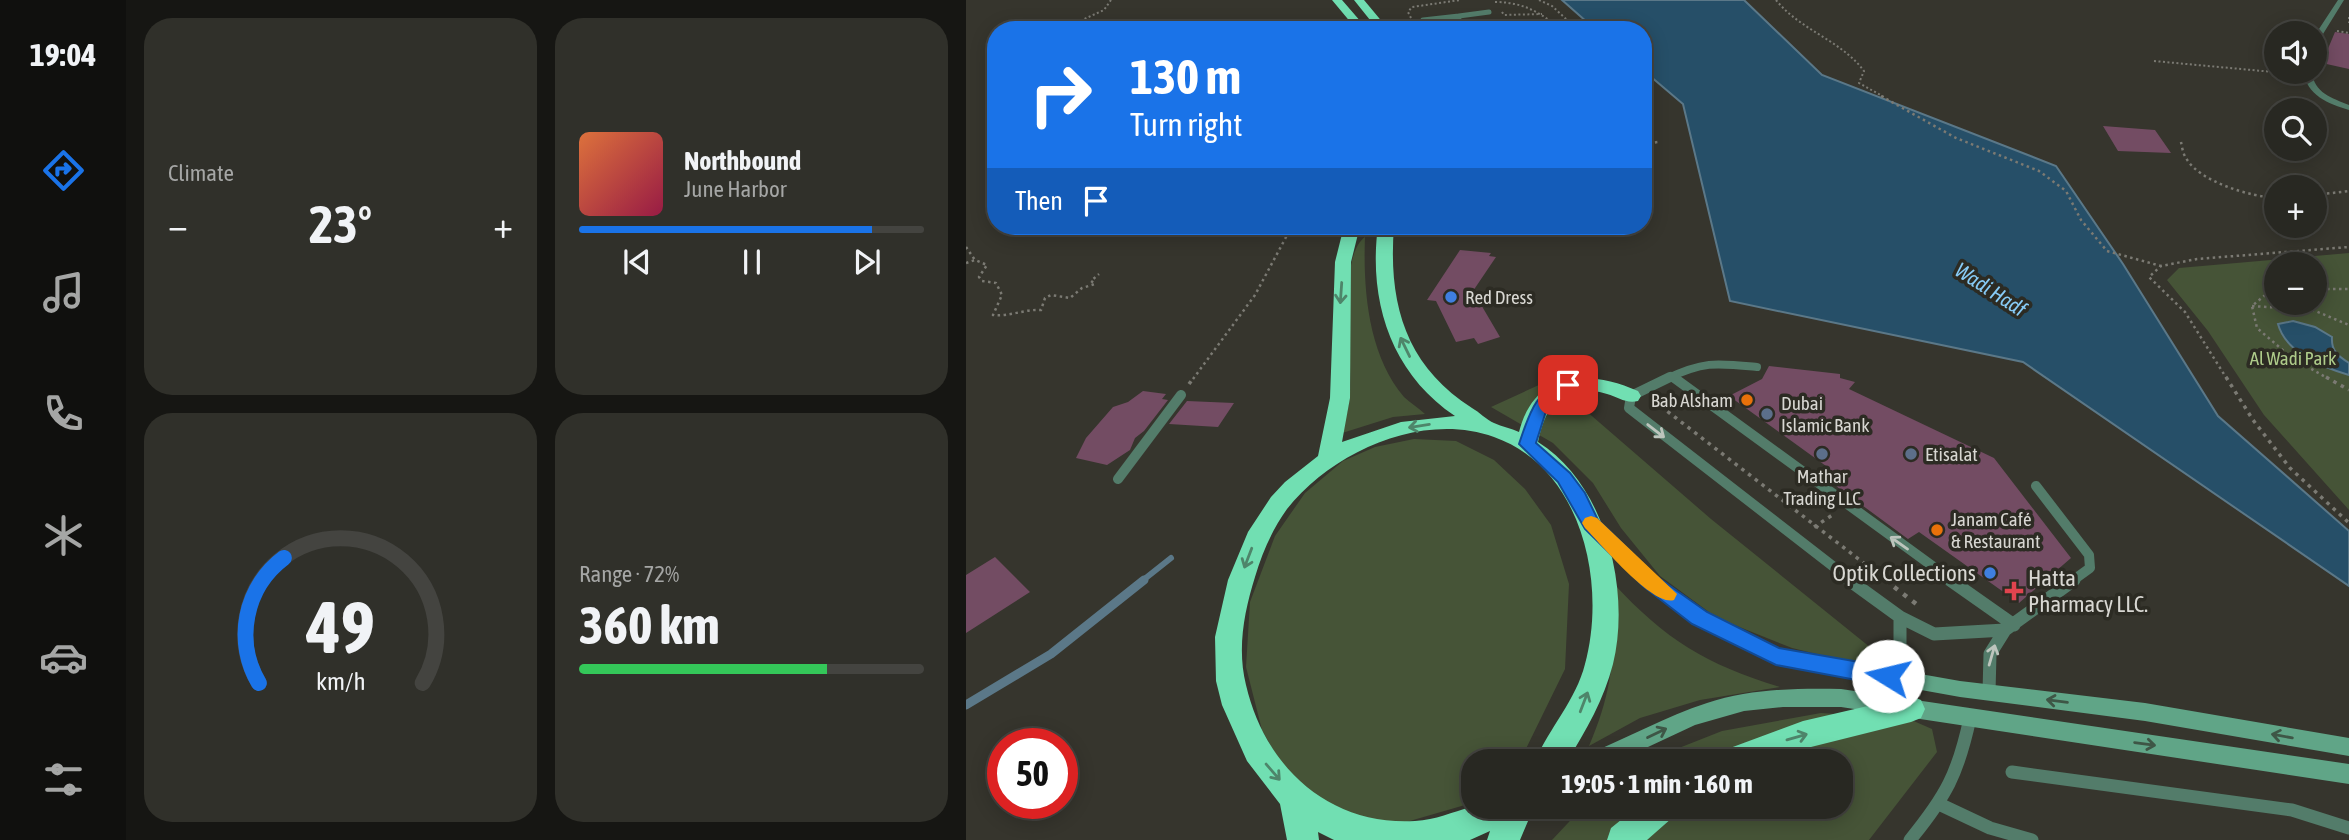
<!DOCTYPE html>
<html lang="en">
<head>
<meta charset="utf-8">
<style>
  body { margin:0; font-family:"Asap Condensed",sans-serif; background:#30302a; color:#f1f3f6; height:100vh; display:flex; flex-direction:column; font-size:26px; white-space:nowrap }
  * { box-sizing:border-box; margin:0 }
  p { font-size:23px; color:#a5a6a5 }
  .icon { flex:none; width:38px; height:38px; fill:none; stroke:currentColor; stroke-width:2; stroke-linecap:round; stroke-linejoin:round }
  .map { position:relative; flex:1; overflow:hidden }
  .panel { display:flex; flex-direction:column; gap:18px; padding:18px; background:#161613; width:840px }
  .panel>* { flex:none }
  .banner { position:absolute; left:21px; top:21px; width:665px; height:214px; border-radius:28px; box-shadow:0 4px 18px #0003,0 0 0 2px #444440; background:#1a73e8; color:#fff; overflow:hidden }
  .buttons { position:absolute; left:1298px; top:21px; display:grid; gap:14px }
  .buttons a { display:grid; place-items:center; width:63px; height:63px; border-radius:50%; background:#282822; box-shadow:0 4px 18px #0003,0 0 0 2px #444440; font-size:35px }
  .speed { position:absolute; left:21px; top:728px; display:flex; gap:14px; font-size:35px; font-weight:700; text-align:center }
  .speed>* { display:grid; place-content:center; width:91px; height:91px; border-radius:50%; background:#282822; box-shadow:0 4px 18px #0003,0 0 0 2px #444440; line-height:1 }
  .speed .limit { border:10px solid #d22; background:#fff; color:#111 }
  .pin { position:absolute; display:grid; place-items:center; width:60px; height:60px; color:#fff; margin:-30px; border-radius:14px; box-shadow:0 4px 10px #0006 }
  .me { position:absolute; width:77px; margin:-38px; rotate:279deg; stroke-linejoin:round; filter:drop-shadow(0 0 5px #0008) }
  .turn { display:flex; align-items:center; gap:24px; height:147px; padding:0 28px; font-size:32px }
  .turn .icon { width:91px; height:91px; stroke-width:2.5 }
  .turn b { display:block; font-size:49px; line-height:60px }
  .then { display:flex; align-items:center; height:66px; padding:0 28px; background:#0003; gap:14px; font-size:26px }
  .big { font-size:52px; font-weight:700; line-height:1.1 }
  .panel .tile { flex:1; display:flex; flex-direction:column; justify-content:center; gap:10px; min-width:0; padding:0 24px; border-radius:28px; background:#30302a }
  .panel .dial { align-items:center; gap:0 }
  .dial svg { height:182px; overflow:visible; fill:none; stroke:#444440; stroke-width:7; stroke-linecap:round; text-anchor:middle }
  .dial text { fill:#f1f3f6; stroke:none }
  .song { display:flex; align-items:center; gap:21px }
  .cover { width:84px; height:84px; border-radius:10px; background:linear-gradient(135deg,hsl(20 70% 55%),hsl(340 70% 35%)) }
  .played { height:7px; border-radius:4px; background:linear-gradient(90deg,#1a73e8 85%,#444440 85%) }
  .keys { display:flex; justify-content:space-around; direction:ltr }
  .heat { display:flex; justify-content:space-between; align-items:center; font-size:38px; direction:ltr }
  .charge { height:10px; border-radius:5px; background:linear-gradient(90deg,#34c759 72%,#444440 0) }
  .panel .tiles { flex:1; display:grid; gap:18px; grid-template-columns:repeat(2,1fr) }
  .trip { position:absolute; left:495px; top:749px; width:392px; height:70px; border-radius:28px; background:#282822; box-shadow:0 4px 18px #0003,0 0 0 2px #444440; font-weight:700; line-height:70px; text-align:center }
  main { display:flex; flex:1; min-height:0 }
  .tabs { display:flex; flex-direction:column; width:126px; justify-content:space-around; align-items:center; background:#10100e; color:#a5a6a5 }
  .tabs .icon { width:49px; height:49px }
  .tabs .on { color:#1a73e8 }
  .tabs b { font-size:32px; color:#f1f3f6 }
  .map>svg:first-child { display:block }
</style>
</head>
<body>
<main>
<nav class="tabs">
<b>19:04</b>
<svg class="icon on" aria-label="directions" viewBox="0 0 24 24"><path d="M12 3l9 9-9 9-9-9zM9 14v-3h6M13 9l2 2-2 2"/></svg>
<svg class="icon" aria-label="music" viewBox="0 0 24 24"><path d="M9 18V5l10-2v13"/><circle cx="6" cy="18" r="3"/><circle cx="16" cy="16" r="3"/></svg>
<svg class="icon" aria-label="phone" viewBox="0 0 24 24"><path d="M5 4h4l2 5-3 2q2 4 5 5l2-3 5 2v4C11 20 4 13 5 4z"/></svg>
<svg class="icon" aria-label="climate" viewBox="0 0 24 24"><path d="M12 3v18M4 7l16 10M4 17L20 7"/></svg>
<svg class="icon" aria-label="car" viewBox="0 0 24 24"><path d="M5 17H2v-5l4-1 3-4h7l3 4 3 1v5h-3M9 17h6M6 11h13"/><circle cx="7" cy="17" r="2"/><circle cx="17" cy="17" r="2"/></svg>
<svg class="icon" aria-label="filters" viewBox="0 0 24 24"><path d="M4 7h16M4 17h16"/><circle cx="9" cy="7" r="2"/><circle cx="15" cy="17" r="2"/></svg>
</nav>
<section class="panel">
<div class="tiles">
<div class="tile"><p>Climate</p>
<div class="heat"><a>−</a><b class="big">23°</b><a>+</a></div>
</div>
<div class="tile">
<div class="song"><i class="cover"></i><div><b>Northbound</b><p>June Harbor</p></div></div>
<div class="played"></div>
<div class="keys"><svg class="icon" aria-label="previous" viewBox="0 0 24 24"><path d="M18 5L8 12l10 7zM5 5v14"/></svg><svg class="icon" aria-label="pause" viewBox="0 0 24 24"><path d="M8 5v14M16 5v14"/></svg><svg class="icon" aria-label="next" viewBox="0 0 24 24"><path d="M6 5l10 7-10 7zM19 5v14"/></svg></div>
</div>
<div class="tile dial"><svg viewBox="0 0 100 80">
<path d="M14 69A42 42 0 1 1 86 69"/>
<path d="M14 69A42 42 0 0 1 25 14" stroke="#1a73e8"/>
<text x="50" y="56" font-size="32" font-weight="700">49</text>
<text x="50" y="72" font-size="11">km/h</text>
</svg></div>
<div class="tile"><p>Range · 72%</p><b class="big">360 km</b><div class="charge"></div></div>
</div>
</section>
<div class="map">
<svg width="1383" height="840" viewBox="0 0 1383 840">
  <rect width="100%" height="100%" fill="#36352d"/>
  <!-- green -->
  <path fill="#465437" fill-rule="evenodd" d="M399,237C397,289 402,355 438,397C444,403 453,408 459,414L427,417L373,434C376,426 381,417 382,408C391,370 368,260 399,237Z
    M1383,253V510L1298,415L1242,331L1201,280L1213,268ZM1311,264H1349V303H1311Z
    M586,379L587,388L593,395L623,398L631,403L619,410L745,519L915,656L912,669L826,648L751,618L694,576L655,528L627,483L587,443L525,407Z
    M448,439L490,441L528,460L559,489L585,525L603,584L599,669L554,761H508L507,798L499,805L423,827L367,815L324,780L296,730L280,667L284,602L309,536L339,493L377,461L409,447Z
    M647,583C700,640 739,664 814,687L734,700L674,718L623,746C649,686 649,647 647,583Z
    M855,713L943,719L966,729L971,752L903,840H586L617,807H875V761H680L756,731Z"/>
  <!-- water -->
  <path fill="#264f68" stroke="#5b7888" stroke-width="2" d="M596,0H778L856,75L1090,166L1157,264L1252,416L1383,531V586L1057,362L764,301L717,104L677,70V30H630Z
    M1327,321L1349,327L1366,337C1365,351 1372,356 1383,363V375C1356,367 1320,353 1312,324Z"/>
  <g fill="none" stroke-linecap="round" stroke-linejoin="round">
    <!-- stream-far1 -->
    <path stroke="#5b7888" stroke-width="6" d="M176,581L205,558"/>
    <!-- stream -->
    <path stroke="#5b7888" stroke-width="9" d="M0,705L85,654L178,580"/>
  </g>
  <!-- building -->
  <path fill="#734c63" d="M1369,32L1383,34V69L1356,63Z
    M1137,126L1189,130L1205,153L1152,151Z
    M494,250L525,253L523,256L530,257L507,291L534,337L512,344L508,338L490,342L470,301L461,300Z
    M803,366L874,374V378L889,382L883,389L1028,458L1105,558L1053,603L953,532L942,539L851,472L860,466L763,396L796,379Z
    M177,391L200,394L196,399L202,400L178,431L169,438L164,450L141,465L110,458L120,438L147,407L162,402Z
    M221,401L268,403L252,427L203,424Z
    M29,557L64,592L0,633V575Z"/>
  <g fill="none" stroke-linecap="round" stroke-linejoin="round">
    <!-- path-far3 -->
    <path stroke="#7b7a73" stroke-width="2" stroke-dasharray="2 2.5" stroke-linecap="butt" d="M573,0L586,6L612,30
      M810,0C835,31 875,40 898,71L893,83L918,97
      M529,2C556,2 575,12 595,30
      M536,12L538,15L576,14
      M1383,17V23
      M445,18L442,12L446,7L494,0
      M591,26L595,25L589,20L605,24
      M94,30L138,10L145,0
      M1371,31L1383,33
      M1188,61L1329,74
      M677,94V97"/>
    <!-- path-far2 -->
    <path stroke="#7b7a73" stroke-width="2.5" stroke-dasharray="2.5 3.5" stroke-linecap="butt" d="M677,96V100
      M915,96L990,138L1073,171L1100,191L1115,220L1141,251L1195,266
      M1215,142C1216,147 1217,154 1220,158C1233,182 1286,197 1311,198
      M677,144L692,142
      M1349,195L1383,191
      M0,247L9,260
      M0,263L9,260L21,265L13,277L16,281L30,283L36,295L27,315C43,317 58,309 75,310L79,298L85,295L104,298L116,288L129,284L125,281L133,274
      M1349,289H1383
      M1311,292L1298,296L1286,306L1291,328L1326,358L1363,379
      M1286,306L1347,310L1383,325
      M227,379L289,295L326,226
      M1261,379L1219,312L1183,277L1195,266L1231,259L1383,247"/>
    <!-- path-far1 -->
    <path stroke="#7b7a73" stroke-width="3.5" stroke-dasharray="3.5 5" stroke-linecap="butt" d="M1260,377L1287,420L1324,468L1383,523
      M1360,377L1383,390
      M223,384L228,377
      M688,401L921,581
      M848,527L868,514"/>
    <!-- path -->
    <path stroke="#7b7a73" stroke-width="4.5" stroke-dasharray="4.5 7" stroke-linecap="butt" d="M919,580L953,606"/>
    <!-- lane-far3 -->
    <path stroke="#537c6a" stroke-width="5" d="M493,16L523,12
      M457,20L493,16L492,30"/>
    <!-- lane-far2 -->
    <path stroke="#537c6a" stroke-width="8" d="M705,376L709,379
      M700,379C738,361 750,363 791,367"/>
    <!-- lane-far1 -->
    <path stroke="#537c6a" stroke-width="10" d="M704,377L665,396L663,408L886,581
      M707,377L987,581
      M152,479L215,395
      M1070,486L1123,555L1124,568L1106,581"/>
    <!-- lane -->
    <path stroke="#537c6a" stroke-width="13" d="M883,580L934,617L968,634L1039,630
      M984,580L1048,625
      M922,676L934,648V617
      M1023,692L1024,654L1039,630L1108,580
      M1046,772L1326,810L1383,828
      M973,804L1024,828L1066,840
      M944,840C980,796 992,774 1004,718"/>
    <!-- street -->
    <path fill="#537c6a" fill-rule="evenodd" d="M1372,0H1378L1349,47V35Z
      M1338,72H1346C1348,93 1366,98 1383,105V110C1363,104 1340,95 1338,72Z"/>
    <!-- secondary -->
    <path fill="#60a587" fill-rule="evenodd" d="M627,520L633,522L689,576L739,613L813,649L994,681L1179,703L1383,738V756L1179,721L994,697L810,664L727,623L677,586L621,530L619,526L621,522Z
      M875,689L1383,764V784L875,707H817L778,711L729,725L652,761H619L622,754C662,738 700,716 741,703C784,689 830,688 875,689Z"/>
    <!-- highway -->
    <path fill="#71dfb2" fill-rule="evenodd" d="M366,0H376L402,30H391Z
      M388,0H398L423,30H412Z
      M378,226H394L385,262L384,398L376,442L435,422L489,416C425,373 402,301 412,226H428C422,303 439,365 506,408C513,412 521,420 528,423C536,427 545,428 553,432C569,370 622,369 672,391L675,396L672,401C660,404 652,397 641,394C597,380 580,404 572,442C640,484 665,591 647,664C638,699 620,731 601,761H569C584,727 610,700 619,664C641,583 616,468 528,437C456,411 366,452 321,509C306,530 296,553 289,577C278,612 271,649 280,685C299,767 363,826 449,821C470,820 486,812 505,807C521,803 549,807 568,807L554,840H521L524,831L504,840H368L352,832L353,840H321L314,804L281,761L256,705L250,681L249,637L262,580L282,532L305,497L319,482L352,456L364,398L369,262Z
      M945,696L955,700L959,709L955,718L945,722L837,749L804,761H752L756,751L837,721Z
      M671,807H711L706,818L681,840H641L645,828Z"/>
  </g>
  <!-- one-way arrows -->
  <defs><path id="oneway-shaft" d="M-6 0H5M1.5-3L5.5 0L1.5 3" fill="none" stroke-width="1.6" stroke-linecap="round" stroke-linejoin="round" transform="scale(1.75)"/></defs>
  <g stroke="#4e856a">
    <use href="#oneway-shaft" transform="translate(375 293) rotate(94)"/>
    <use href="#oneway-shaft" transform="translate(439 347) rotate(-116)"/>
    <use href="#oneway-shaft" transform="translate(453 426) rotate(171)"/>
    <use href="#oneway-shaft" transform="translate(282 558) rotate(111)"/>
    <use href="#oneway-shaft" transform="translate(618 702) rotate(-69)"/>
    <use href="#oneway-shaft" transform="translate(831 737) rotate(-16)"/>
    <use href="#oneway-shaft" transform="translate(307 772) rotate(49)"/>
  </g>
  <g stroke="#bdc5bd">
    <use href="#oneway-shaft" transform="translate(690 431) rotate(38)"/>
    <use href="#oneway-shaft" transform="translate(933 543) rotate(-145)"/>
    <use href="#oneway-shaft" transform="translate(1026 655) rotate(-74)"/>
  </g>
  <g stroke="#3e5646">
    <use href="#oneway-shaft" transform="translate(1091 701) rotate(-173)"/>
    <use href="#oneway-shaft" transform="translate(691 733) rotate(-26)"/>
    <use href="#oneway-shaft" transform="translate(1316 736) rotate(-170)"/>
    <use href="#oneway-shaft" transform="translate(1179 744) rotate(8)"/>
  </g>
  <!-- route -->
  <path fill="#1a73e8" stroke="#114b97" stroke-width="2" d="M602,380L610,385L593,394L581,408L570,443L604,473L619,493L632,520L690,576L741,612L813,648L922,667L929,670L933,676L929,683L922,686L810,665L726,624L677,586L619,529L592,482L553,444C563,415 569,389 602,380Z"/>
  <!-- slow -->
  <path fill="#f59e0b" d="M625,516L631,518L711,594L708,600C687,607 635,544 619,528L616,523L619,518Z"/>
  <!-- markers -->
  <g fill="#3f7fe0" stroke="#2c2b23" stroke-width="2.5">
    <circle cx="485" cy="297" r="7"/>
    <circle cx="1024" cy="573" r="7"/>
  </g>
  <g fill="#e8710a" stroke="#2c2b23" stroke-width="2.5">
    <circle cx="781" cy="400" r="7"/>
    <circle cx="971" cy="530" r="7"/>
  </g>
  <g fill="#5c6f8a" stroke="#2c2b23" stroke-width="2.5">
    <circle cx="801" cy="414" r="7"/>
    <circle cx="856" cy="454" r="7"/>
    <circle cx="945" cy="454" r="7"/>
  </g>
  <path fill="#e0444e" stroke="#2c2b23" stroke-width="2.5" d="M1044.5 580.5h7v7h7v7h-7v7h-7v-7h-7v-7h7z"/>
  <g text-anchor="middle" dominant-baseline="central" stroke-width="7" stroke-linejoin="round" paint-order="stroke">
    <!-- poi labels -->
    <g font-size="19" fill="#d8d7d2" stroke="#2c2b23" text-anchor="start">
      <text x="499" y="297">Red Dress</text>
      <text x="767" y="400" text-anchor="end">Bab Alsham</text>
      <text x="815" y="403">Dubai<tspan x="815" dy="22">Islamic Bank</tspan></text>
      <text x="959" y="454">Etisalat</text>
      <text x="856" y="476" text-anchor="middle">Mathar<tspan x="856" dy="22">Trading LLC</tspan></text>
      <text x="985" y="519">Janam Café<tspan x="985" dy="22">&amp; Restaurant</tspan></text>
    </g>
    <!-- park labels -->
    <g font-size="19" fill="#aecb8a" stroke="#2c2b23">
      <text x="1327" y="358">Al Wadi Park</text>
    </g>
    <!-- water labels -->
    <g font-size="21" font-style="italic" fill="#87cbf6" stroke="#2c2b23">
      <text transform="translate(1025 289) rotate(33)">Wadi Hadf</text>
    </g>
    <!-- near-poi labels -->
    <g font-size="23" fill="#d8d7d2" stroke="#2c2b23" text-anchor="end">
      <text x="1010" y="573">Optik Collections</text>
      <text x="1062" y="578" text-anchor="start">Hatta<tspan x="1062" dy="26">Pharmacy LLC.</tspan></text>
    </g>
  </g>
</svg>
<div class="buttons">
<a><svg class="icon" aria-label="sound" viewBox="0 0 24 24"><path d="M4 9h4l5-4v14l-5-4H4zM17 9q2 3 0 6"/></svg></a>
<a><svg class="icon" aria-label="search" viewBox="0 0 24 24"><circle cx="10" cy="10" r="6"/><path d="M15 15l6 6"/></svg></a>
<a>+</a>
<a>−</a>
</div>
<div class="speed"><div class="limit">50</div></div>
<div class="pin" style="left:602px;top:385px;background:#d93025"><svg class="icon" aria-label="arrive" viewBox="0 0 24 24"><path d="M6 21V4h12l-3 4 3 4H6"/></svg></div>
<svg class="me" style="left:922px;top:676px" viewBox="-20 -20 40 40"><circle r="19" fill="#fff"/><path d="M0-13L10 11 0 6-10 11z" fill="#1a73e8"/></svg>
<div class="trip">19:05 · 1 min · 160 m</div>
<div class="banner">
<div class="turn"><svg class="icon" aria-label="right" viewBox="0 0 24 24"><path d="M7 20v-9h11M14 6l5 5-5 5"/></svg><div><b>130 m</b>Turn right</div></div>
<div class="then">Then<svg class="icon" aria-label="arrive" viewBox="0 0 24 24"><path d="M6 21V4h12l-3 4 3 4H6"/></svg></div>
</div>
</div>
</main>
</body>
</html>
